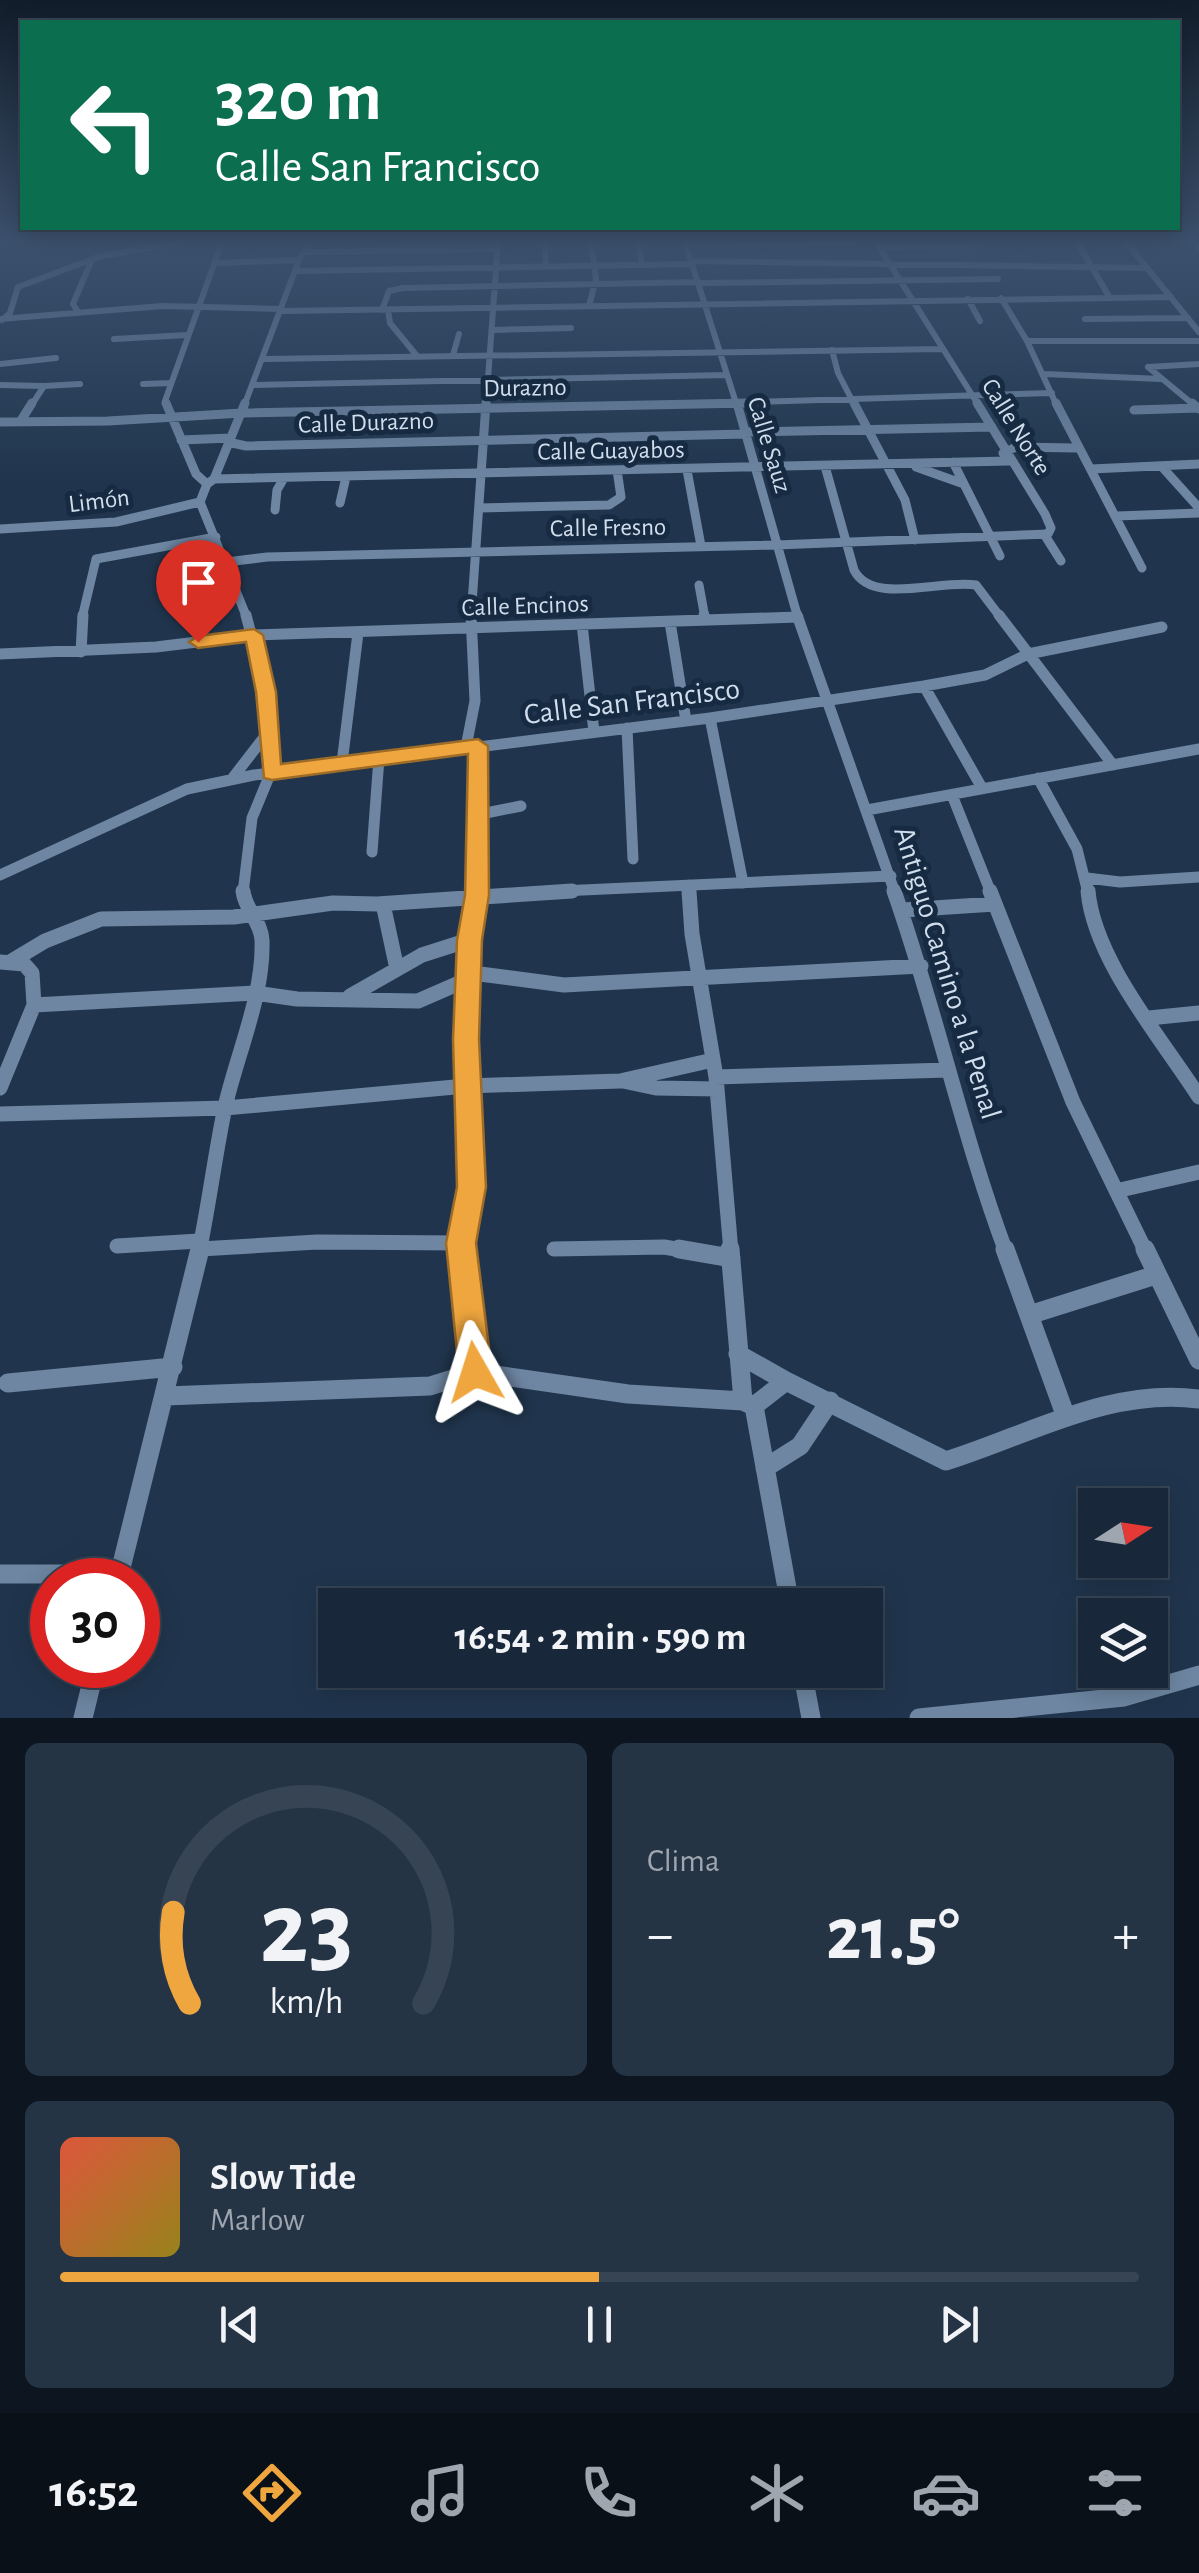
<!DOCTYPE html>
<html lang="es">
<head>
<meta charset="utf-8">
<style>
  body { margin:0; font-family:"Alegreya Sans",sans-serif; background:#253445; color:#f1f3f6; height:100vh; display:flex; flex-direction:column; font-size:38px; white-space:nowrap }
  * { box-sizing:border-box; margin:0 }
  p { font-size:32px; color:#9fa6af }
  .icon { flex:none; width:55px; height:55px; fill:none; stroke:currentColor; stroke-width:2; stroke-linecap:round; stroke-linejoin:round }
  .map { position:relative; height:1718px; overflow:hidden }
  .drawer { display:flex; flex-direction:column; gap:25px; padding:25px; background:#0d1620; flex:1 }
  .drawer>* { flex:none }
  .top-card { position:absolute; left:20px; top:20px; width:1160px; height:210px; border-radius:0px; box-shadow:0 5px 25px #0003,0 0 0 2px #364454; background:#0b6e4f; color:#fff; overflow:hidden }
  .needle { width:65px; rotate:78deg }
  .fabs { position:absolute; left:1078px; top:1488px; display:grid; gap:20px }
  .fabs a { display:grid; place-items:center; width:90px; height:90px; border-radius:0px; background:#18283a; box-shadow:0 5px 25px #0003,0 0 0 2px #364454; font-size:50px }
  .speed { position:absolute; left:30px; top:1558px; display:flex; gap:20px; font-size:50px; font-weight:700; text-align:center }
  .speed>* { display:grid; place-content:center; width:130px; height:130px; border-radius:50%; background:#18283a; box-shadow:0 5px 25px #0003,0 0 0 2px #364454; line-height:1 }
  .speed .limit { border:15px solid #d22; background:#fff; color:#111 }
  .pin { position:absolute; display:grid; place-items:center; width:85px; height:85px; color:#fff; margin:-102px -42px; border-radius:50% 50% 50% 0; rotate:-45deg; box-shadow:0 0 10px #0007 }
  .pin .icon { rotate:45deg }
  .me { position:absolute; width:110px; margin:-55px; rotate:354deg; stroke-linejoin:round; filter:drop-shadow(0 0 8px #0008) }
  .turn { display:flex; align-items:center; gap:35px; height:210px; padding:0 30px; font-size:45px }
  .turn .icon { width:130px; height:130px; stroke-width:2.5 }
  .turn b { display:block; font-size:70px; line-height:85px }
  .big { font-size:75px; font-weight:700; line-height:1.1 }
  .drawer .tile { flex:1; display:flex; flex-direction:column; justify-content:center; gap:15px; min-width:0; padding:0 35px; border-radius:15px; background:#253445 }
  .drawer .dial { align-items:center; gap:0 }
  .dial svg { height:260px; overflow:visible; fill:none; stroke:#364454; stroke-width:7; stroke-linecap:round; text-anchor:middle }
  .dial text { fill:#f1f3f6; stroke:none }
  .song { display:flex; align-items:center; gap:30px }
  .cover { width:120px; height:120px; border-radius:15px; background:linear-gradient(135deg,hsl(10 70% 55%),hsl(50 70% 35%)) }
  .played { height:10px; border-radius:5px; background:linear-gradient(90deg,#f0a63e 50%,#364454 50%) }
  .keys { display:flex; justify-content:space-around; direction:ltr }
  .heat { display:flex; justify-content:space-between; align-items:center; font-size:55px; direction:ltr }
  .drawer .tiles { flex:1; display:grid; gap:25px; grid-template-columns:1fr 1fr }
  .tile:last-child { grid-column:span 2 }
  .trip { position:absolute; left:318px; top:1588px; width:565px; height:100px; border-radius:0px; background:#18283a; box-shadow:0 5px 25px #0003,0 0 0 2px #364454; font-weight:700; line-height:100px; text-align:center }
  .tabs { display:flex; height:160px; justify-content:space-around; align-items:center; background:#0a1017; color:#9fa6af }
  .tabs .icon { width:70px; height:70px }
  .tabs .active { color:#f0a63e }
  .tabs b { font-size:45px; color:#f1f3f6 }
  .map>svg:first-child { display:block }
</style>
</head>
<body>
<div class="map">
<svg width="1199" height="1718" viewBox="0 0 1199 1718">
  <rect width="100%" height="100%" fill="#20354d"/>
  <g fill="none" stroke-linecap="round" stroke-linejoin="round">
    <!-- minor-far4 -->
    <path stroke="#6e86a2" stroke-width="6" d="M545,242L546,266
      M638,242L642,265
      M685,242L737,406
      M876,242L979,406
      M1077,242L1110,298
      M1126,242L1199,332
      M1194,243L1199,247
      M686,245L855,242
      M880,247L981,245
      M306,252L495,249
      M692,261L1146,268
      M215,263L299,260
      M296,271L693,264
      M699,283L998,279
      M1001,298L1027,341L1057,406
      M968,299L980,321
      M589,306L596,279L591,242
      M382,310L389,291L403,288L699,282
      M388,310L390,323L417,356
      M282,311L1171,297
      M78,312L73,304L92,259
      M0,319L162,306L281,309
      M1085,319L1188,318
      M2,320L10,313L18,287L98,257L180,242
      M493,330L571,328
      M114,339L187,335
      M1027,341H1199
      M832,350L838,373L855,406
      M453,355L459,334
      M264,359L942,349
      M0,364L56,358
      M1148,367L1195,406
      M1148,367L1199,364
      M1044,374L1161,379
      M143,384L171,383
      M0,385L44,386
      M253,385L727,375
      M31,406L44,386L80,384
      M167,406L165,401L222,242
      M244,406L299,260L310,242
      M486,406L498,242
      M615,406L1052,393"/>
    <!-- minor-far3 -->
    <path stroke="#6e86a2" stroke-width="9" d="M166,403L196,474L207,484
      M737,403L798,618
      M854,403L905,500L915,540
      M1056,403L1142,568
      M1192,403L1199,409
      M1134,410L1198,408
      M0,422L108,421L242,413L748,403
      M20,422L32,403
      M744,432L992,427
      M181,440L230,438
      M228,442L246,446L745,434
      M1003,453L1016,447L1076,448
      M953,462L1000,556
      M825,466L854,570C872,606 941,579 976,585L1001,618
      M916,467L961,483
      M1163,468L1199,508
      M1091,469L1199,464
      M687,470L701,546
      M214,479L1009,461
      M200,502L207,484L214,479L245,403
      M200,502L247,618
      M340,503L346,477
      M480,508L609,505L621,497L617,470
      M275,510L277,490L284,478
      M1117,516L1199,513
      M0,529L116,522L200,502
      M1044,534L1061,561
      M227,562L267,557L777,545L1048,534L1051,528L1045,514L977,403
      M699,585L705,618
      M82,618L96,559L216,537
      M471,618L486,403
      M780,618L798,617"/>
    <!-- minor-far2 -->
    <path stroke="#6e86a2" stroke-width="11" d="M704,615L705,620
      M797,615L895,893
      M999,615L1113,765
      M670,622L686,721
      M582,624L594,732
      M81,652L83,615
      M0,654L156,647L254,635L798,617
      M924,686L982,788
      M710,718L743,883
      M627,728L633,859
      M466,747L475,701L471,615
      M342,763L358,633
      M1038,778L1077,849L1088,893
      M231,780L269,731
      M952,795L991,893
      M867,810L1199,749
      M476,815L521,806
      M372,852L379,758
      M0,875L187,789L254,775L710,718L924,686L985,675L1028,654L1162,627
      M1087,878L1120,882L1199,877
      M689,885V893
      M243,893L252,818L271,772L266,691L246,615
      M477,893L478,746
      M517,893L891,876"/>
    <!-- minor-far1 -->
    <path stroke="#6e86a2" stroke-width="15" d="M689,891L692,934L716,1077L731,1252
      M894,891C936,1010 962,1134 1006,1252
      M990,891L1073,1102L1146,1252
      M1088,891C1094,960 1162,1039 1199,1097
      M383,904L397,969
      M903,910L995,904
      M0,962L24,964L32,973L34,1005L255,993L297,999L418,1001L480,974L564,985L921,966
      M10,962L45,941L101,919L234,917L333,903L377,904L572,891
      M350,996L422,955L469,940
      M1149,1018L1199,1013
      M716,1077L948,1070
      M623,1081L656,1088L717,1089
      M0,1088L34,1005
      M0,1114L225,1108L466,1086L620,1081L713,1060
      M1120,1190L1199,1172
      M117,1246L199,1241
      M200,1249L317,1242L461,1243
      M554,1249L664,1247L694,1252
      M199,1252C209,1204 215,1155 225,1107C237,1054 264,995 262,940C261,921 245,910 243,891
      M462,1252L472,1187L466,1039L469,940L477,891"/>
    <!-- minor -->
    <path stroke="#6e86a2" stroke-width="19" d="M462,1249L475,1372
      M679,1249L731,1258
      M730,1249L743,1401
      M1005,1249L1066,1417
      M1145,1249L1199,1360
      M1029,1315L1156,1275
      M738,1354L786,1381
      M8,1383L173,1367
      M166,1396L430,1386L475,1372L628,1394L743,1401L754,1406
      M754,1406L786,1381L946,1461C1029,1435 1110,1387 1199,1399
      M754,1406L790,1605
      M765,1468L800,1446L830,1401
      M0,1574H119
      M118,1580L200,1249
      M802,1670L811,1718
      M83,1718L96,1665
      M919,1718L1124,1697L1199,1675"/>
  </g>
  <!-- sky -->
  <linearGradient id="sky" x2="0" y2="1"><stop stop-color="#121d2a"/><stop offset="0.5" stop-color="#3c516d"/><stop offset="1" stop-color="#3c516d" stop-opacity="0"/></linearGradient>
  <rect width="1199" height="483" fill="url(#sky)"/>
  <!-- route -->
  <path fill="#f0a63e" stroke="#9c6c28" stroke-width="2.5" d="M254,629L263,635L276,692L281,764L478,739L488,746L489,895L482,940L479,1039L486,1187L476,1243L492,1372L487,1383L475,1388L464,1383L459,1372L446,1243L457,1187L453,1039L457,940L465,895L468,754L272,780L264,778L256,692L246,642L198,648L189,642L198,636Z"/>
  <g text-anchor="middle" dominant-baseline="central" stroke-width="10" stroke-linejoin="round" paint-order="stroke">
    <!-- far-street labels -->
    <g font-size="25" fill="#d0ddec" stroke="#162b42">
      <text transform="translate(525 388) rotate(-1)">Durazno</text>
      <text transform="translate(366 423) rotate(-2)">Calle Durazno</text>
      <text transform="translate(1016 427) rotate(58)">Calle Norte</text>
      <text transform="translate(769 445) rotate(73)">Calle Sauz</text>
      <text transform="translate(611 451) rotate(-1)">Calle Guayabos</text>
      <text transform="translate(99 501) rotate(-7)">Limón</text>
      <text transform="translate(608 528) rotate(-1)">Calle Fresno</text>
      <text transform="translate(525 606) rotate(-2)">Calle Encinos</text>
    </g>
    <!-- street labels -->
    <g font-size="30" fill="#d0ddec" stroke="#162b42">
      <text transform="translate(632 702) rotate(-7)">Calle San Francisco</text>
      <text transform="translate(947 973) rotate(73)">Antiguo Camino a la Penal</text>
    </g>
  </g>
</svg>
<div class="fabs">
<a><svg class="needle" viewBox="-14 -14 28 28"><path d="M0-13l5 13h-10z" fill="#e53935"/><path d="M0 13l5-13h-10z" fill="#9fa6af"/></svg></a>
<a><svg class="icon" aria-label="layers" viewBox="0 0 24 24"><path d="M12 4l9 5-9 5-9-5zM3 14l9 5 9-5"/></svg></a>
</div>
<div class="speed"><div class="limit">30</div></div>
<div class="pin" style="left:198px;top:642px;background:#d93025"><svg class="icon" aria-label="arrive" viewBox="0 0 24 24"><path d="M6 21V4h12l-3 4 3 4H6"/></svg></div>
<svg class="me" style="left:475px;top:1372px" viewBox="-20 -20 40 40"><path d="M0-17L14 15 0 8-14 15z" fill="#f0a63e" stroke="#fff" stroke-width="4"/></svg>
<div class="trip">16:54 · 2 min · 590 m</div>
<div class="top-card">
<div class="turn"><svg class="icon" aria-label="left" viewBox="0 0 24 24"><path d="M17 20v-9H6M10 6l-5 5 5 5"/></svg><div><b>320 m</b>Calle San Francisco</div></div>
</div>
</div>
<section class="drawer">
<div class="tiles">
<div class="tile dial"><svg viewBox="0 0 100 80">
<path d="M14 69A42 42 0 1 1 86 69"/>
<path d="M14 69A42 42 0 0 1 9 41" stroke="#f0a63e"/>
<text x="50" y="56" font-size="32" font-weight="700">23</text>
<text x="50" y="72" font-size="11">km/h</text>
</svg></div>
<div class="tile"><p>Clima</p>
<div class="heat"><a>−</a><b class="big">21.5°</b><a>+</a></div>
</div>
<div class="tile">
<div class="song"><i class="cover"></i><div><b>Slow Tide</b><p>Marlow</p></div></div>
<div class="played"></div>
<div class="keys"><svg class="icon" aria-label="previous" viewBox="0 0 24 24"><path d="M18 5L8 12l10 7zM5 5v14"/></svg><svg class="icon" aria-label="pause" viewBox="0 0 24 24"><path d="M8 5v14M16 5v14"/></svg><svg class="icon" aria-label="next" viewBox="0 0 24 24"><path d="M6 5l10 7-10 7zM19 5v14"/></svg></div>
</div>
</div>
</section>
<nav class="tabs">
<b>16:52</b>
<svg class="icon active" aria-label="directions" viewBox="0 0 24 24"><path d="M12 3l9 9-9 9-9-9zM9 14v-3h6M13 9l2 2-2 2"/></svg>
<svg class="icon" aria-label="music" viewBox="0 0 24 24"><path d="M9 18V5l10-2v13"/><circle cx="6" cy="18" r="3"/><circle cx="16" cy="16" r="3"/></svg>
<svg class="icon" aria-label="phone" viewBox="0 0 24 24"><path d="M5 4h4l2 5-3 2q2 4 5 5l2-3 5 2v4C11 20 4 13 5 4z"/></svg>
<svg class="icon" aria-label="climate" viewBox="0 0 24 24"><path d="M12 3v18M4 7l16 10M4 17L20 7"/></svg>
<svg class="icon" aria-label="car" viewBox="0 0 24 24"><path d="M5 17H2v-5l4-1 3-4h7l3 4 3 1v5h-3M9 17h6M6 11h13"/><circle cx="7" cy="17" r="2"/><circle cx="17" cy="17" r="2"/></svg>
<svg class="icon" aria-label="filters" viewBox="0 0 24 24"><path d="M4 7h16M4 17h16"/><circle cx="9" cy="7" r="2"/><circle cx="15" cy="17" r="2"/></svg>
</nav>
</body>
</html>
